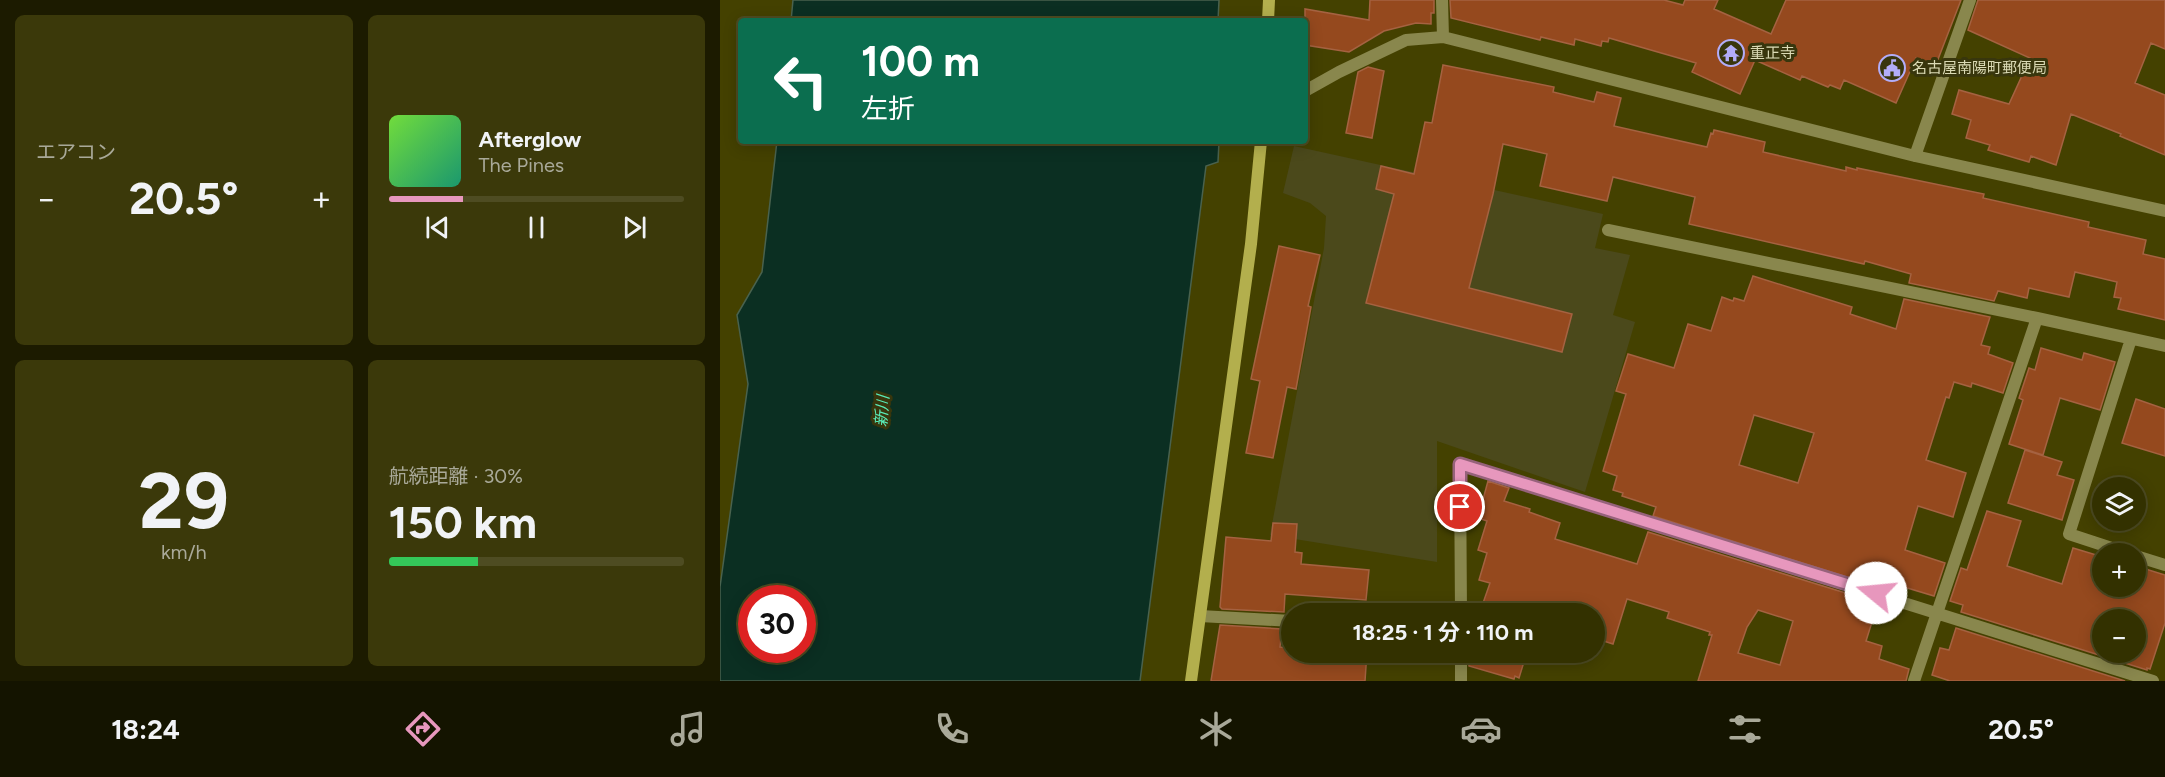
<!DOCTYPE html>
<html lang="ja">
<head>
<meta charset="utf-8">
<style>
  body { margin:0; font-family:Figtree,"Noto Sans JP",sans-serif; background:#3b390a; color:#f1f3f6; height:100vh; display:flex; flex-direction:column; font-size:22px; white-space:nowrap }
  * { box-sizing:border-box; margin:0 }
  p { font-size:20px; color:#a9a999 }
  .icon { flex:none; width:33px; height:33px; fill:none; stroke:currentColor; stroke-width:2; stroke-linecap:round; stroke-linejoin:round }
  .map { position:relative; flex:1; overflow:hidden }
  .panel { display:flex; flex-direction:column; gap:15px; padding:15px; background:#1c1b00; width:720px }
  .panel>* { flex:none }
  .guide { position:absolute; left:18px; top:18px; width:570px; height:126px; border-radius:6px; box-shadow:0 3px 15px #0003,0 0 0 2px #4e4c22; background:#0b6e4f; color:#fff; overflow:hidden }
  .controls { position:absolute; left:1372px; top:477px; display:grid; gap:12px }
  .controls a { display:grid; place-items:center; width:54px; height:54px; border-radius:50%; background:#333100; box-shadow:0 3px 15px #0003,0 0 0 2px #4e4c22; font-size:30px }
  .speed { position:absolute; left:18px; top:585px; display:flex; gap:12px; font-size:30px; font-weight:700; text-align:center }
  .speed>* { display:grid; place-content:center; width:78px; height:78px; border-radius:50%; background:#333100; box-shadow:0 3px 15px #0003,0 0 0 2px #4e4c22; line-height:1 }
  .speed .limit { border:9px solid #d22; background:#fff; color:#111 }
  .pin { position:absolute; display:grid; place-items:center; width:51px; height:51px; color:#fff; margin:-26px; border:3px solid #fff; border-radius:50%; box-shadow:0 2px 6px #0007 }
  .me { position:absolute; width:66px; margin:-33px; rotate:287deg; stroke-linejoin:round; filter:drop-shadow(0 0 4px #0008) }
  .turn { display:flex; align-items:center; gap:21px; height:126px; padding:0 24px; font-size:27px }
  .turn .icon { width:78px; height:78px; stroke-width:2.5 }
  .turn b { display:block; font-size:42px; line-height:51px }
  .big { font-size:45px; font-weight:700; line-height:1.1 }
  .panel .tile { flex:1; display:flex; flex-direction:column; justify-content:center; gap:9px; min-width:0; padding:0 21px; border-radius:9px; background:#3b390a }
  .panel .dial { align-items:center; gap:0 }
  .dial b { font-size:78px; line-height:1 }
  .song { display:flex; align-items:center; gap:18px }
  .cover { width:72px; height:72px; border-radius:9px; background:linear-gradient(135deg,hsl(100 70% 55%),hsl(160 70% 35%)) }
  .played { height:6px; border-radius:3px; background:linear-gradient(90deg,#e797bd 25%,#4e4c22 25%) }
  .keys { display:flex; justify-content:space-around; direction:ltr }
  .heat { display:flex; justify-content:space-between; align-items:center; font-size:33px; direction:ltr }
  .charge { height:9px; border-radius:4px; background:linear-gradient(90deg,#34c759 30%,#4e4c22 0) }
  .panel .tiles { flex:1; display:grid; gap:15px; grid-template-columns:repeat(2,1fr) }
  .trip { position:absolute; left:561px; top:603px; width:324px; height:60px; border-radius:30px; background:#333100; box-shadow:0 3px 15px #0003,0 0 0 2px #4e4c22; font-weight:700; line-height:60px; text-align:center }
  .dock { display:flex; height:96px; justify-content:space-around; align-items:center; background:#141400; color:#a9a999 }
  .dock .icon { width:42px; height:42px }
  .dock .selected { color:#e797bd }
  .dock b { font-size:27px; color:#f1f3f6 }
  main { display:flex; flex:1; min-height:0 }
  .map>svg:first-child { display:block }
</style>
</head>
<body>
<main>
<section class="panel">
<div class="tiles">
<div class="tile"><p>エアコン</p>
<div class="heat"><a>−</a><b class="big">20.5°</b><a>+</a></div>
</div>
<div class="tile">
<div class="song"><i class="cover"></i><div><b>Afterglow</b><p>The Pines</p></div></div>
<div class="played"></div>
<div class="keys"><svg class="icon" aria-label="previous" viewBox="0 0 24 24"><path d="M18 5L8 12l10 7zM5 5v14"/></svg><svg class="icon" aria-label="pause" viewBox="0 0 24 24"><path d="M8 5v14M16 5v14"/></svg><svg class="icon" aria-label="next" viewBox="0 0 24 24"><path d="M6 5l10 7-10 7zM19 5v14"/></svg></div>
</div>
<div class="tile dial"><b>29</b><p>km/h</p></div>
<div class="tile"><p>航続距離 · 30%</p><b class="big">150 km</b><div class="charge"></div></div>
</div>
</section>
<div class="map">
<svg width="1445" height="681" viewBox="0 0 1445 681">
  <rect width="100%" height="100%" fill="#444100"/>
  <!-- built -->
  <path fill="#4b491b" d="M574,146L883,214L875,248L910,255L893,315L915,322L865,492L717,441V562L550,535L604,248L606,216L590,203L563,193Z"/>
  <!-- water -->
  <path fill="#0b2f22" stroke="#49624e" stroke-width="1.5" fill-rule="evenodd" d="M73,0H499L498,21H71Z
    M57,141H499L498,162L486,166L420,681H0V587L28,384L17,315L42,272ZM32,598H82V650H32Z"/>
  <!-- building -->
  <path fill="#95491e" stroke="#a56241" stroke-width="1.5" fill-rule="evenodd" d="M650,0H714V13H711V24L696,23L664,31L629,52L585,45V9L649,20Z
    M730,0H944L963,5L965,0H998L994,9L1051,34L1066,0H1241L1215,67L1196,58L1176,103L1124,80L1120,89L1110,85L1108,87L1082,76L1080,80L1035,60L1020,94L972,72L976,63L889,38L888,42L882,41L881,46L855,39L854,45L821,37L820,40L731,18Z
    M1258,0H1445V49L1431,43L1415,83L1445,95V155L1400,136L1401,134L1351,114L1336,165L1311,156L1309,162L1268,150L1270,145L1246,138L1251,120L1232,114L1239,90L1289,104L1310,58L1248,30Z
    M723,65L834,87L833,92L874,102L877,92L901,98L894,126L987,147L991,133L993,134L994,130L1045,142L1043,152L1126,171V167L1137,170V168L1264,194L1263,198L1369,222L1368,227L1426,240L1423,254L1445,259V320L1398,309L1401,298L1394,297L1397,282L1355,272L1349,297L1309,288L1307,298L1278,291L1274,301L1189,283L1191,274L1145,261L1144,264L969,224L975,197L893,177L887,201L820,186L827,154L783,144L773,194L749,288L852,314L842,352L646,303L674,194L656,189L661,166L694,174L705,122L712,123Z
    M648,67L664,71L652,138L626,133L638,72Z
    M559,246L600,255L588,306L591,307L576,389L567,387L553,458L526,453L540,381L531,379Z
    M1033,276L1132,307L1130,314L1176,329L1184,299L1270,317L1261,345L1270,347L1268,354L1293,363L1283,393L1252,383L1251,387L1234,382L1229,398L1226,397L1206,460L1246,473L1233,517L1198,506L1185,550L1225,563L1214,596L1164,581L1162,588L933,516L936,507L902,496L903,493L893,490L897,476L883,471L906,394L896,391L908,354L954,368L968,324L991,331L1002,297L1013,301L1014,298L1024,301ZM1034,415L1094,433L1078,483L1019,465Z
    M1321,348L1362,360L1364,353L1395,362L1380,410L1340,398L1323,455L1289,444L1303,400L1299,398L1309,368L1315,370Z
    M1416,399L1445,409V456L1402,443Z
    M1305,450L1342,462L1337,475L1354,480L1342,520L1288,503Z
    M768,481L789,488L784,501L810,509L809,512L840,523L835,539L917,564L928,532L1158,603L1146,641L1162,646L1159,659L1189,669L1186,681H978L992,635H989L990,632L947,618L949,612L907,599L893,644L874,638V614H784L762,606L770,583L759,580L767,553L758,550L767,521L758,518ZM1038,610L1073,621L1060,665L1018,653L1027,627Z
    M1267,511L1301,521L1287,566L1342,584L1353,548L1383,557V586H1416V566L1445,575V623L1430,669L1427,668V670L1241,612L1243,605L1230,601L1241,568L1247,570ZM1383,620H1416V652H1383Z
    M553,523L577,524L575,552L582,553L581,564L649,570L646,600L565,594L564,612L502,609L500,607L506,537L551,541Z
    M500,625L562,629L560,647L570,648V652H647L645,681H491Z
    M1236,628L1405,681H1230L1212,675L1220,648L1229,650Z
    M749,652H807L799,678L795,676L794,679L749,666Z"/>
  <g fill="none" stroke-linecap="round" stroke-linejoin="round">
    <!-- street -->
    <path stroke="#89874d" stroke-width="12" d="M722,0L723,37
      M585,91L619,72L686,40L723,37L1195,156L1445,211
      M1195,156L1250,0
      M888,230L1317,318L1445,346
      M1410,554L1349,534L1411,339
      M1416,556L1445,565
      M741,614L740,464L1433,681
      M480,616L572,621
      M741,652V681
      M1194,681L1317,318"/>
    <!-- secondary -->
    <path stroke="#b3af4d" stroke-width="12" d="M548,21L549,0
      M471,681L531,244L541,141"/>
  </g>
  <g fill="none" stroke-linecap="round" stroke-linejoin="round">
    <defs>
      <path id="route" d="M740,507V464L1156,593"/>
    </defs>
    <!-- route casing -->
    <use href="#route" stroke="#96627b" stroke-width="15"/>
    <!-- route -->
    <use href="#route" stroke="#e797bd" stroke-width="10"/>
  </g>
  <!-- icons -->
  <defs>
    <symbol id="temple-ring" viewBox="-11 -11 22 22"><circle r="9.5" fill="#38360d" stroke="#b2adf9" stroke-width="1.5"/><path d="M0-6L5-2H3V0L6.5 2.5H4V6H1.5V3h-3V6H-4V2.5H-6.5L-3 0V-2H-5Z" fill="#b2adf9"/></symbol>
    <symbol id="civic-ring" viewBox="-11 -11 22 22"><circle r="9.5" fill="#38360d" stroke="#b2adf9" stroke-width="1.5"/><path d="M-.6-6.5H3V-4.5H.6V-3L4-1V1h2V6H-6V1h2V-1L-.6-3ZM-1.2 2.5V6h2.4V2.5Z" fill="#b2adf9"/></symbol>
  </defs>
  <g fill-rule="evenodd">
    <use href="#temple-ring" x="996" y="38" width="30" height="30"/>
    <use href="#civic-ring" x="1157" y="53" width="30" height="30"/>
  </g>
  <g text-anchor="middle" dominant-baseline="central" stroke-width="6" stroke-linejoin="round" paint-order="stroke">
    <!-- poi labels -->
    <g font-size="15" fill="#dbdab5" stroke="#38360d" text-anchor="start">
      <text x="1030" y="53">重正寺</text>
      <text x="1192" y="68">名古屋南陽町郵便局</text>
    </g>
    <!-- water labels -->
    <g font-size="16" font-style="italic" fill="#59edba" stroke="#38360d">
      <text transform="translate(162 411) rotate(-86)">新川</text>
    </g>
  </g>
</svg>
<div class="controls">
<a><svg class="icon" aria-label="layers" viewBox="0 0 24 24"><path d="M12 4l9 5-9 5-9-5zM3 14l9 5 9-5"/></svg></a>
<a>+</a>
<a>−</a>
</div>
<div class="speed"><div class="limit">30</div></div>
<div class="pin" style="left:740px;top:507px;background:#d93025"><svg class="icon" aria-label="arrive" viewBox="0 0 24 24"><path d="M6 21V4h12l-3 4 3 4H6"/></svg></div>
<svg class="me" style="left:1156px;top:593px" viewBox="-20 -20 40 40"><circle r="19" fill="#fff"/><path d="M0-13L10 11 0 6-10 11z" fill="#e797bd"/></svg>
<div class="trip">18:25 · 1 分 · 110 m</div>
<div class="guide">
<div class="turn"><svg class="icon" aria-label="left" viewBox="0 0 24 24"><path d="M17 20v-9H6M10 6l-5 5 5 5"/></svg><div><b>100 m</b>左折</div></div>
</div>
</div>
</main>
<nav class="dock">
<b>18:24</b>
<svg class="icon selected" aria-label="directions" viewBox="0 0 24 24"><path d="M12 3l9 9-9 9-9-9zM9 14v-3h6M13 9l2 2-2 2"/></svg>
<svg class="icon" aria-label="music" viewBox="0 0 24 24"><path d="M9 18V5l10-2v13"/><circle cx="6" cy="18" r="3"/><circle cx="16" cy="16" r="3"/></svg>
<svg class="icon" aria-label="phone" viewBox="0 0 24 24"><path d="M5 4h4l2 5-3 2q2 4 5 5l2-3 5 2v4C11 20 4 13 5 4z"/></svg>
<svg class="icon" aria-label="climate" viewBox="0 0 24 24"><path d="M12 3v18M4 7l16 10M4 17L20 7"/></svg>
<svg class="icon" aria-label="car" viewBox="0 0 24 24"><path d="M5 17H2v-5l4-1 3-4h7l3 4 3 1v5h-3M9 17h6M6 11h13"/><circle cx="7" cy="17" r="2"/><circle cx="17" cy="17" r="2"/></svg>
<svg class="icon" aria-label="filters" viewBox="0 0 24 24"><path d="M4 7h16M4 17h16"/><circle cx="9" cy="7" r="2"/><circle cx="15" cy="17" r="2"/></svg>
<b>20.5°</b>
</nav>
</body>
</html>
